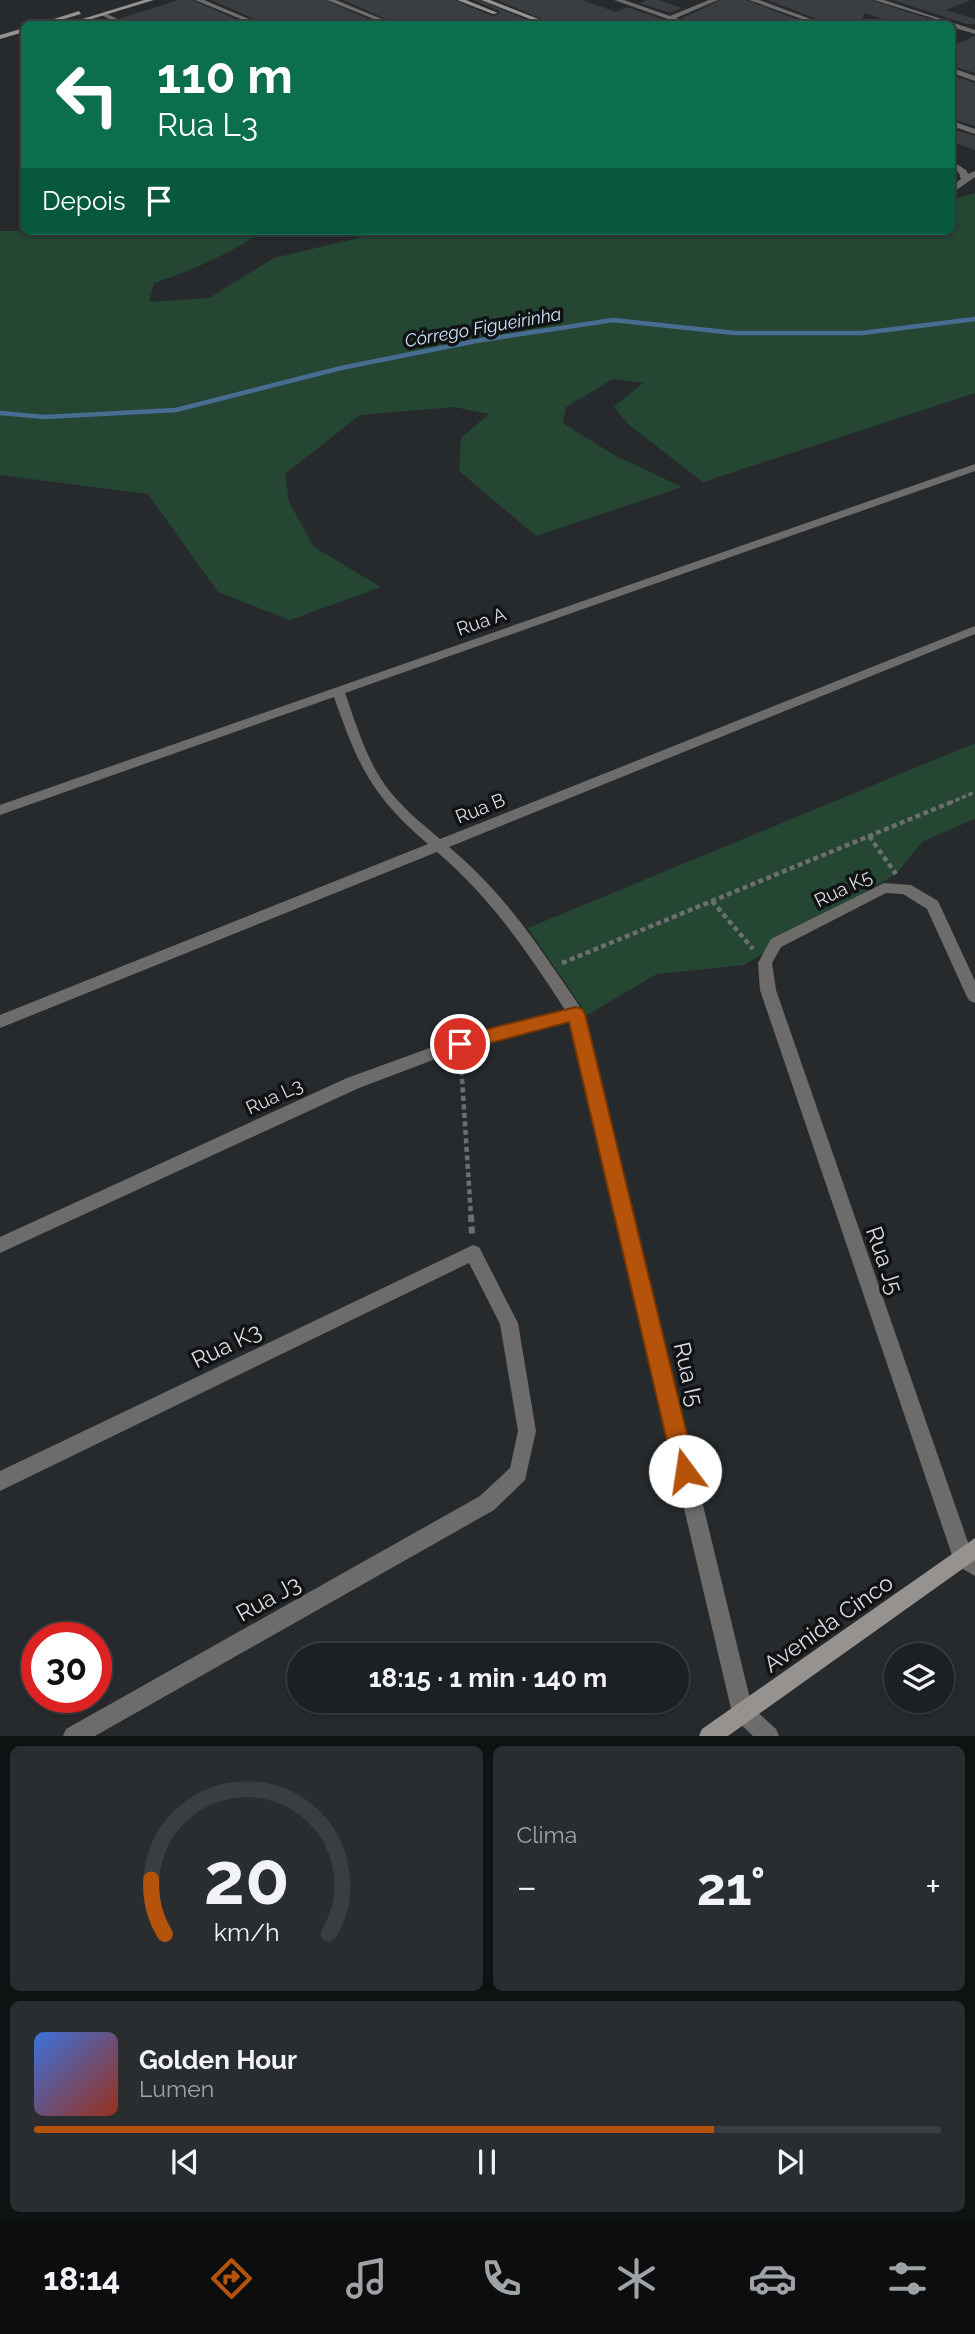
<!DOCTYPE html>
<html lang="pt">
<head>
<meta charset="utf-8">
<style>
  body { margin:0; font-family:Raleway,sans-serif; background:#292d2f; color:#f1f3f6; height:100vh; display:flex; flex-direction:column; font-size:26px; white-space:nowrap }
  * { box-sizing:border-box; margin:0 }
  p { font-size:23px; color:#a0a3a5 }
  .icon { flex:none; width:38px; height:38px; fill:none; stroke:currentColor; stroke-width:2; stroke-linecap:round; stroke-linejoin:round }
  .map { position:relative; height:1736px; overflow:hidden }
  .details { display:flex; flex-direction:column; gap:10px; padding:10px; background:#0f1213; flex:1 }
  .details>* { flex:none }
  .banner { position:absolute; left:21px; top:21px; width:934px; height:214px; border-radius:10px; box-shadow:0 2px 5px #0004,0 0 0 2px #3a3e40; background:#0b6e4f; color:#fff; overflow:hidden }
  .tools { position:absolute; left:884px; top:1643px; display:grid; gap:14px }
  .tools a { display:grid; place-items:center; width:70px; height:70px; border-radius:50%; background:#1c2022; box-shadow:0 2px 5px #0004,0 0 0 2px #3a3e40; font-size:35px }
  .speed { position:absolute; left:21px; top:1622px; display:flex; gap:14px; font-size:35px; font-weight:700; text-align:center }
  .speed>* { display:grid; place-content:center; width:91px; height:91px; border-radius:50%; background:#1c2022; box-shadow:0 2px 5px #0004,0 0 0 2px #3a3e40; line-height:1 }
  .speed .limit { border:10px solid #d22; background:#fff; color:#111 }
  .pin { position:absolute; display:grid; place-items:center; width:60px; height:60px; color:#fff; margin:-30px; border:4px solid #fff; border-radius:50%; box-shadow:0 2px 7px #0007 }
  .me { position:absolute; width:77px; margin:-38px; rotate:346deg; stroke-linejoin:round; filter:drop-shadow(0 0 5px #0008) }
  .turn { display:flex; align-items:center; gap:24px; height:147px; padding:0 21px; font-size:32px }
  .turn .icon { width:91px; height:91px; stroke-width:2.5 }
  .turn b { display:block; font-size:49px; line-height:60px }
  .then { display:flex; align-items:center; height:66px; padding:0 21px; background:#0003; gap:14px; font-size:26px }
  .big { font-size:52px; font-weight:700; line-height:1.1 }
  .details .tile { flex:1; display:flex; flex-direction:column; justify-content:center; gap:10px; min-width:0; padding:0 24px; border-radius:10px; background:#292d2f }
  .details .dial { align-items:center; gap:0 }
  .dial svg { height:182px; overflow:visible; fill:none; stroke:#3a3e40; stroke-width:7; stroke-linecap:round; text-anchor:middle }
  .dial text { fill:#f1f3f6; stroke:none }
  .song { display:flex; align-items:center; gap:21px }
  .cover { width:84px; height:84px; border-radius:10px; background:linear-gradient(135deg,hsl(220 70% 55%),hsl(10 70% 35%)) }
  .played { height:7px; border-radius:4px; background:linear-gradient(90deg,#b45309 75%,#3a3e40 75%) }
  .keys { display:flex; justify-content:space-around; direction:ltr }
  .heat { display:flex; justify-content:space-between; align-items:center; font-size:38px; direction:ltr }
  .details .tiles { flex:1; display:grid; gap:10px; grid-template-columns:1fr 1fr }
  .tile:last-child { grid-column:span 2 }
  .trip { position:absolute; left:287px; top:1643px; width:402px; height:70px; border-radius:35px; background:#1c2022; box-shadow:0 2px 5px #0004,0 0 0 2px #3a3e40; font-weight:700; line-height:70px; text-align:center }
  .tab-bar { display:flex; height:112px; justify-content:space-around; align-items:center; background:#0b0d0e; color:#a0a3a5 }
  .tab-bar .icon { width:49px; height:49px }
  .tab-bar .active { color:#b45309 }
  .tab-bar b { font-size:32px; color:#f1f3f6 }
  .map>svg:first-child { display:block }
</style>
</head>
<body>
<div class="map">
<svg width="975" height="1736" viewBox="0 0 975 1736">
  <rect width="100%" height="100%" fill="#262a2d"/>
  <!-- green -->
  <path fill="#254633" d="M975,193V393L703,482L629,425L614,407L643,383L613,379L566,407L563,423L614,455L682,487L536,536L459,471L461,438L489,414L454,407L360,415L285,474L289,502L314,547L381,587L290,620L218,592L148,494L0,475V231H257V235C224,256 191,271 154,283L149,302L209,298L274,258L388,231H952V200Z
    M975,743V819L923,841L896,874L744,965L657,974L587,1015L528,928Z"/>
  <g fill="none" stroke-linecap="round" stroke-linejoin="round">
    <!-- stream -->
    <path stroke="#496c93" stroke-width="4.5" d="M0,413L45,417L176,410L341,368L476,341L613,320L735,333H862L975,319"/>
  </g>
  <!-- building -->
  <path fill="#3a3e41" d="M179,0H192L247,24H130L121,18Z
    M211,0H325L380,24H263L262,22Z
    M343,0H454L492,16L500,14L499,11L473,0H479L537,24H397Z
    M497,0H582L616,12L627,7L676,24H554Z
    M647,0H659L682,8L670,13L640,3Z
    M720,0H746L810,24H692L683,18Z
    M767,0H871L945,24H899L864,13L862,24H827L825,22Z
    M892,0H971L946,10L975,19V24H967Z
    M975,36V73L952,66V46Z
    M952,76L975,83V126L952,119Z
    M952,129L975,136V150L952,142Z"/>
  <g fill="none" stroke-linecap="round" stroke-linejoin="round">
    <!-- path-far2 -->
    <path stroke="#6c6f72" stroke-width="3.5" stroke-dasharray="4.5 2.5" stroke-linecap="butt" d="M949,803L975,792"/>
    <!-- path-far1 -->
    <path stroke="#6c6f72" stroke-width="4.5" stroke-dasharray="5 3.5" stroke-linecap="butt" d="M869,836L896,874
      M712,901L753,949
      M562,963L954,801
      M461,1062L471,1217"/>
    <!-- path -->
    <path stroke="#6c6f72" stroke-width="6" stroke-dasharray="7 4.5" stroke-linecap="butt" d="M471,1215L472,1235"/>
    <!-- street -->
    <path fill="#6e6c6b" fill-rule="evenodd" d="M195,0H204L261,24H253Z
      M327,0H336L394,24H386Z
      M614,0H624L670,16L709,0H718L676,18L690,24H682Z
      M749,0H759L824,24H816Z
      M874,0H884L975,30V34L952,27V24Z
      M101,13H105L128,24H120L101,15Z
      M952,68L975,76V81L952,73Z
      M952,121L975,129V134L952,126Z
      M952,161L966,170L968,174L975,171V177L952,193V186L961,179L959,173L952,167Z
      M975,464V471L345,693C356,724 366,758 385,785C400,806 421,823 440,839L975,626V634L449,847C491,882 524,924 554,969C564,984 575,998 584,1014L752,1707L776,1729L779,1736H753L736,1720L732,1713L570,1022L462,1049L359,1088L0,1253V1237L347,1078L460,1037L565,1010C528,952 490,897 437,852L0,1028V1015L428,844C372,796 358,766 334,697L0,815V805Z
      M884,883L911,885L938,901L975,981V1003L970,1001L967,997L927,909L903,894L886,893L781,947L772,963L776,990L971,1551L975,1554V1576L956,1565L953,1558L760,990L758,963L771,939Z
      M473,1245L479,1247L518,1323L536,1431L525,1480L494,1510L95,1736H63L66,1729L480,1496L510,1468L518,1431L500,1324L469,1263L0,1491V1471Z"/>
    <!-- secondary -->
    <path fill="#96928f" fill-rule="evenodd" d="M144,0H154L75,24H66Z
      M457,0H466L498,13L493,14Z
      M481,0H490L551,24H543Z
      M79,11L81,14L47,24H38Z
      M24,28V32L0,39V35Z
      M975,1538V1560L728,1736H699L702,1729Z"/>
  </g>
  <!-- route -->
  <path fill="#b45309" stroke="#753606" stroke-width="2" d="M576,1007L582,1009L585,1014L696,1471L693,1478L685,1482L677,1478L674,1471L569,1022L460,1051L454,1049L451,1044L454,1038L460,1036Z"/>
  <g text-anchor="middle" dominant-baseline="central" stroke-width="7" stroke-linejoin="round" paint-order="stroke">
    <!-- far-water labels -->
    <g font-size="18" font-style="italic" fill="#cde3fc" stroke="#101214">
      <text transform="translate(483 327) rotate(-10)">Córrego Figueirinha</text>
    </g>
    <!-- street labels -->
    <g font-size="19" fill="#d8dbdd" stroke="#101214">
      <text transform="translate(481 621) rotate(-19)">Rua A</text>
      <text transform="translate(480 808) rotate(-22)">Rua B</text>
      <text transform="translate(843 888) rotate(-26)">Rua K5</text>
      <text transform="translate(274 1096) rotate(-25)">Rua L3</text>
    </g>
    <!-- near-street labels -->
    <g font-size="23" fill="#d8dbdd" stroke="#101214">
      <text transform="translate(885 1260) rotate(71)">Rua J5</text>
      <text transform="translate(226 1345) rotate(-26)">Rua K3</text>
      <text transform="translate(689 1374) rotate(77)">Rua I5</text>
      <text transform="translate(268 1598) rotate(-29)">Rua J3</text>
      <text transform="translate(828 1623) rotate(-35)">Avenida Cinco</text>
    </g>
  </g>
</svg>
<div class="tools">
<a><svg class="icon" aria-label="layers" viewBox="0 0 24 24"><path d="M12 4l9 5-9 5-9-5zM3 14l9 5 9-5"/></svg></a>
</div>
<div class="speed"><div class="limit">30</div></div>
<div class="pin" style="left:460px;top:1044px;background:#d93025"><svg class="icon" aria-label="arrive" viewBox="0 0 24 24"><path d="M6 21V4h12l-3 4 3 4H6"/></svg></div>
<svg class="me" style="left:685px;top:1471px" viewBox="-20 -20 40 40"><circle r="19" fill="#fff"/><path d="M0-13L10 11 0 6-10 11z" fill="#b45309"/></svg>
<div class="trip">18:15 · 1 min · 140 m</div>
<div class="banner">
<div class="turn"><svg class="icon" aria-label="left" viewBox="0 0 24 24"><path d="M17 20v-9H6M10 6l-5 5 5 5"/></svg><div><b>110 m</b>Rua L3</div></div>
<div class="then">Depois<svg class="icon" aria-label="arrive" viewBox="0 0 24 24"><path d="M6 21V4h12l-3 4 3 4H6"/></svg></div>
</div>
</div>
<section class="details">
<div class="tiles">
<div class="tile dial"><svg viewBox="0 0 100 80">
<path d="M14 69A42 42 0 1 1 86 69"/>
<path d="M14 69A42 42 0 0 1 8 45" stroke="#b45309"/>
<text x="50" y="56" font-size="32" font-weight="700">20</text>
<text x="50" y="72" font-size="11">km/h</text>
</svg></div>
<div class="tile"><p>Clima</p>
<div class="heat"><a>−</a><b class="big">21°</b><a>+</a></div>
</div>
<div class="tile">
<div class="song"><i class="cover"></i><div><b>Golden Hour</b><p>Lumen</p></div></div>
<div class="played"></div>
<div class="keys"><svg class="icon" aria-label="previous" viewBox="0 0 24 24"><path d="M18 5L8 12l10 7zM5 5v14"/></svg><svg class="icon" aria-label="pause" viewBox="0 0 24 24"><path d="M8 5v14M16 5v14"/></svg><svg class="icon" aria-label="next" viewBox="0 0 24 24"><path d="M6 5l10 7-10 7zM19 5v14"/></svg></div>
</div>
</div>
</section>
<nav class="tab-bar">
<b>18:14</b>
<svg class="icon active" aria-label="directions" viewBox="0 0 24 24"><path d="M12 3l9 9-9 9-9-9zM9 14v-3h6M13 9l2 2-2 2"/></svg>
<svg class="icon" aria-label="music" viewBox="0 0 24 24"><path d="M9 18V5l10-2v13"/><circle cx="6" cy="18" r="3"/><circle cx="16" cy="16" r="3"/></svg>
<svg class="icon" aria-label="phone" viewBox="0 0 24 24"><path d="M5 4h4l2 5-3 2q2 4 5 5l2-3 5 2v4C11 20 4 13 5 4z"/></svg>
<svg class="icon" aria-label="climate" viewBox="0 0 24 24"><path d="M12 3v18M4 7l16 10M4 17L20 7"/></svg>
<svg class="icon" aria-label="car" viewBox="0 0 24 24"><path d="M5 17H2v-5l4-1 3-4h7l3 4 3 1v5h-3M9 17h6M6 11h13"/><circle cx="7" cy="17" r="2"/><circle cx="17" cy="17" r="2"/></svg>
<svg class="icon" aria-label="filters" viewBox="0 0 24 24"><path d="M4 7h16M4 17h16"/><circle cx="9" cy="7" r="2"/><circle cx="15" cy="17" r="2"/></svg>
</nav>
</body>
</html>
